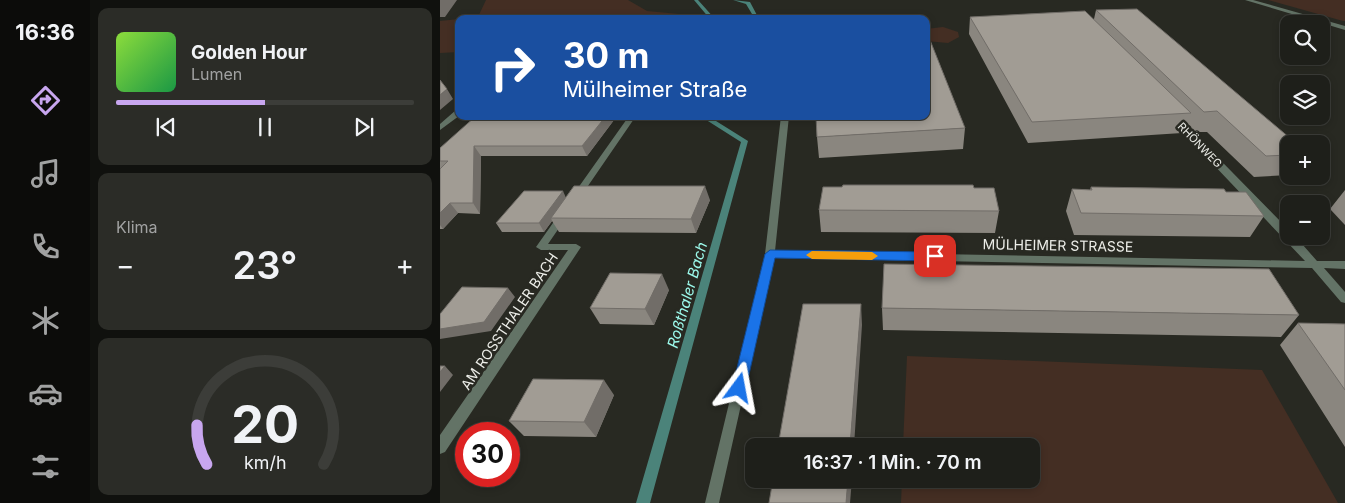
<!DOCTYPE html>
<html lang="de">
<head>
<meta charset="utf-8">
<style>
  body { margin:0; font-family:Inter,sans-serif; background:#2b2c27; color:#f1f3f6; height:100vh; display:flex; flex-direction:column; font-size:19px; white-space:nowrap }
  * { box-sizing:border-box; margin:0 }
  p { font-size:16px; color:#a1a2a2 }
  .icon { flex:none; width:28px; height:28px; fill:none; stroke:currentColor; stroke-width:2; stroke-linecap:round; stroke-linejoin:round }
  .map { position:relative; flex:1; overflow:hidden }
  .sheet { display:flex; flex-direction:column; gap:8px; padding:8px; background:#10110e; width:350px }
  .sheet>* { flex:none }
  .hud { position:absolute; left:15px; top:15px; width:475px; height:105px; border-radius:10px; box-shadow:0 2px 8px #0003,0 0 0 1px #3c3d39; background:#1a4fa0; color:#fff; overflow:hidden }
  .fabs { position:absolute; left:840px; top:15px; display:grid; gap:10px }
  .fabs a { display:grid; place-items:center; width:50px; height:50px; border-radius:10px; background:#1e1f1a; box-shadow:0 2px 8px #0003,0 0 0 1px #3c3d39; font-size:25px }
  .speed { position:absolute; left:15px; top:422px; display:flex; gap:10px; font-size:25px; font-weight:700; text-align:center }
  .speed>* { display:grid; place-content:center; width:65px; height:65px; border-radius:50%; background:#1e1f1a; box-shadow:0 2px 8px #0003,0 0 0 1px #3c3d39; line-height:1 }
  .speed .limit { border:8px solid #d22; background:#fff; color:#111 }
  .pin { position:absolute; display:grid; place-items:center; width:42px; height:42px; color:#fff; margin:-21px; border-radius:10px; box-shadow:0 2px 8px #0006 }
  .me { position:absolute; width:55px; margin:-28px; rotate:13deg; stroke-linejoin:round; filter:drop-shadow(0 0 4px #0008) }
  .turn { display:flex; align-items:center; gap:18px; height:105px; padding:0 25px; font-size:22px }
  .turn .icon { width:65px; height:65px; stroke-width:2.5 }
  .turn b { display:block; font-size:35px; line-height:42px }
  .big { font-size:38px; font-weight:600; line-height:1.1 }
  .sheet .card { flex:1; display:flex; flex-direction:column; justify-content:center; gap:8px; min-width:0; padding:0 18px; border-radius:10px; background:#2b2c27 }
  .sheet .dial { align-items:center; gap:0 }
  .dial svg { height:130px; overflow:visible; fill:none; stroke:#3c3d39; stroke-width:7; stroke-linecap:round; text-anchor:middle }
  .dial text { fill:#f1f3f6; stroke:none }
  .song { display:flex; align-items:center; gap:15px }
  .cover { width:60px; height:60px; border-radius:8px; background:linear-gradient(135deg,hsl(90 70% 55%),hsl(140 70% 35%)) }
  .played { height:5px; border-radius:2px; background:linear-gradient(90deg,#c8a6ef 50%,#3c3d39 50%) }
  .keys { display:flex; justify-content:space-around; direction:ltr }
  .heat { display:flex; justify-content:space-between; align-items:center; font-size:28px; direction:ltr }
  .trip { position:absolute; left:305px; top:438px; width:295px; height:50px; border-radius:10px; background:#1e1f1a; box-shadow:0 2px 8px #0003,0 0 0 1px #3c3d39; font-weight:600; line-height:50px; text-align:center }
  main { display:flex; flex:1; min-height:0 }
  .menu { display:flex; flex-direction:column; width:90px; justify-content:space-around; align-items:center; background:#0c0c0a; color:#a1a2a2 }
  .menu .icon { width:35px; height:35px }
  .menu .selected { color:#c8a6ef }
  .menu b { font-size:22px; color:#f1f3f6 }
  .map>svg:first-child { display:block }
</style>
</head>
<body>
<main>
<nav class="menu">
<b>16:36</b>
<svg class="icon selected" aria-label="directions" viewBox="0 0 24 24"><path d="M12 3l9 9-9 9-9-9zM9 14v-3h6M13 9l2 2-2 2"/></svg>
<svg class="icon" aria-label="music" viewBox="0 0 24 24"><path d="M9 18V5l10-2v13"/><circle cx="6" cy="18" r="3"/><circle cx="16" cy="16" r="3"/></svg>
<svg class="icon" aria-label="phone" viewBox="0 0 24 24"><path d="M5 4h4l2 5-3 2q2 4 5 5l2-3 5 2v4C11 20 4 13 5 4z"/></svg>
<svg class="icon" aria-label="climate" viewBox="0 0 24 24"><path d="M12 3v18M4 7l16 10M4 17L20 7"/></svg>
<svg class="icon" aria-label="car" viewBox="0 0 24 24"><path d="M5 17H2v-5l4-1 3-4h7l3 4 3 1v5h-3M9 17h6M6 11h13"/><circle cx="7" cy="17" r="2"/><circle cx="17" cy="17" r="2"/></svg>
<svg class="icon" aria-label="filters" viewBox="0 0 24 24"><path d="M4 7h16M4 17h16"/><circle cx="9" cy="7" r="2"/><circle cx="15" cy="17" r="2"/></svg>
</nav>
<section class="sheet">
<div class="card">
<div class="song"><i class="cover"></i><div><b>Golden Hour</b><p>Lumen</p></div></div>
<div class="played"></div>
<div class="keys"><svg class="icon" aria-label="previous" viewBox="0 0 24 24"><path d="M18 5L8 12l10 7zM5 5v14"/></svg><svg class="icon" aria-label="pause" viewBox="0 0 24 24"><path d="M8 5v14M16 5v14"/></svg><svg class="icon" aria-label="next" viewBox="0 0 24 24"><path d="M6 5l10 7-10 7zM19 5v14"/></svg></div>
</div>
<div class="card"><p>Klima</p>
<div class="heat"><a>−</a><b class="big">23°</b><a>+</a></div>
</div>
<div class="card dial"><svg viewBox="0 0 100 80">
<path d="M14 69A42 42 0 1 1 86 69"/>
<path d="M14 69A42 42 0 0 1 8 45" stroke="#c8a6ef"/>
<text x="50" y="56" font-size="32" font-weight="700">20</text>
<text x="50" y="72" font-size="11">km/h</text>
</svg></div>
</section>
<div class="map">
<svg width="905" height="503" viewBox="0 0 905 503">
  <rect width="100%" height="100%" fill="#282922"/>
  <!-- green -->
  <path fill="#442e23" d="M46,0H188L207,11L239,14L249,19H22L38,17Z
    M828,0H905V21H903Z
    M19,19V52L0,53V21Z
    M503,27L518,32L519,37L508,43L486,41V29Z
    M467,356L822,370L898,503H461L462,479H591V446H463Z"/>
  <g fill="none" stroke-linecap="round" stroke-linejoin="round">
    <!-- stream -->
    <path fill="#4b837a" fill-rule="evenodd" d="M254,0H258L275,19H270Z
      M293,0L310,2L319,19H315L306,4Z
      M260,116H268L308,141L210,503H196L301,142Z"/>
    <!-- minor -->
    <path fill="#637366" fill-rule="evenodd" d="M16,110H19V116L0,130V124Z
      M189,116H196L139,199H133L132,197L133,195Z
      M341,116H349L335,251L865,261L733,122V118H739L849,230V236H855L877,261H905V269L884,268L905,292V303L901,302L872,268L334,258L279,503H265L325,254Z
      M123,212L128,215L108,244H136L141,247L5,452L0,454V435L128,250H101L96,247L120,213Z"/>
    <!-- tertiary -->
    <path fill="#637366" fill-rule="evenodd" d="M805,0H813L905,26V30Z"/>
  </g>
  <!-- wall -->
  <path fill="#8a867f" d="M656,10L849,144V175L814,177L767,132H755L746,123L742,133L588,143L529,34L530,17L654,19Z
    M177,116L147,156H41L40,214L18,213L3,229H0V148Z
    M525,128L523,149L379,158L377,137Z
    M651,187L786,192L824,216L810,237L634,235L626,211L632,189L650,190Z
    M534,188L559,211L555,233L381,232L379,210Z
    M905,190V225L890,209Z
    M126,197L270,200L256,233L119,232L112,221L104,232H62L56,223Z
    M229,290L214,325L160,324L150,308Z
    M442,308L859,315L841,337L443,330Z
    M858,323L905,324V447L840,345Z
    M174,395L156,437L84,436L69,421Z"/>
  <!-- shaded-wall -->
  <path fill="#716d68" d="M0,0H17L5,17H0Z
    M7,89L13,99L0,110V95Z
    M166,116H177L147,156L142,146Z
    M34,146L41,156L40,214L33,203Z
    M265,186L270,200L256,233L251,219Z
    M123,191L127,200L111,218L112,221L104,232L99,223Z
    M10,203L18,213L3,229L0,225V213Z
    M222,274L229,290L214,325L205,309Z
    M68,288L75,297L51,331L0,339V329Z
    M421,304L422,325L414,446H410Z
    M5,366L13,375L0,392V372Z
    M164,380L174,395L156,437L144,422Z
    M408,479H412L410,503H406Z"/>
  <!-- building -->
  <path fill="#a19c94" stroke="#716d68" d="M697,9L857,144H849V155L826,156L777,111L764,112L656,10Z
    M645,11L751,113L592,122L530,17Z
    M486,30L525,128L377,137L376,116H486Z
    M0,80L7,89L0,95Z
    M36,116H166L142,146H34L33,203H10L0,213V169L8,161H0V148Z
    M403,185H533L534,188H554L559,211L379,210L383,187H402Z
    M134,186H265L251,219L111,218Z
    M651,187L784,189L786,192H806L824,216L641,213L632,189L652,190Z
    M84,191H123L99,223H56Z
    M444,264L829,269L859,315L442,308Z
    M170,273L222,274L205,309L150,308Z
    M22,287L68,288L44,322L0,329V314Z
    M363,304H421L410,446H338Z
    M858,323L905,324V390Z
    M0,366H5L0,372Z
    M93,379L164,380L144,422L69,421Z
    M333,479H408L406,503H329Z"/>
  <!-- route -->
  <path fill="#1a73e8" stroke="#114b97" d="M330,250L495,252L500,256L495,261L335,258L306,388L304,393L299,395L294,393L292,388L325,254Z"/>
  <!-- slow -->
  <path fill="#f59e0b" d="M372,251L432,252L438,256L432,260L372,259L366,255Z"/>
  <g text-anchor="middle" dominant-baseline="central" stroke-width="5" stroke-linejoin="round" paint-order="stroke">
    <!-- far-street labels -->
    <g font-size="11" fill="#ecede8" stroke="#282922">
      <text transform="translate(760 145) rotate(46)">RHÖNWEG</text>
    </g>
    <!-- street labels -->
    <g font-size="14" fill="#ecede8" stroke="#282922">
      <text transform="translate(618 245) rotate(1)">MÜLHEIMER STRASSE</text>
      <text transform="translate(69 321) rotate(-56)">AM ROSSTHALER BACH</text>
    </g>
    <!-- water labels -->
    <g font-size="15" font-style="italic" fill="#9cf9eb" stroke="#282922">
      <text transform="translate(247 295) rotate(-74)">Roßthaler Bach</text>
    </g>
  </g>
</svg>
<div class="fabs">
<a><svg class="icon" aria-label="search" viewBox="0 0 24 24"><circle cx="10" cy="10" r="6"/><path d="M15 15l6 6"/></svg></a>
<a><svg class="icon" aria-label="layers" viewBox="0 0 24 24"><path d="M12 4l9 5-9 5-9-5zM3 14l9 5 9-5"/></svg></a>
<a>+</a>
<a>−</a>
</div>
<div class="speed"><div class="limit">30</div></div>
<div class="pin" style="left:495px;top:256px;background:#d93025"><svg class="icon" aria-label="arrive" viewBox="0 0 24 24"><path d="M6 21V4h12l-3 4 3 4H6"/></svg></div>
<svg class="me" style="left:299px;top:388px" viewBox="-20 -20 40 40"><path d="M0-17L14 15 0 8-14 15z" fill="#1a73e8" stroke="#fff" stroke-width="4"/></svg>
<div class="trip">16:37 · 1 Min. · 70 m</div>
<div class="hud">
<div class="turn"><svg class="icon" aria-label="right" viewBox="0 0 24 24"><path d="M7 20v-9h11M14 6l5 5-5 5"/></svg><div><b>30 m</b>Mülheimer Straße</div></div>
</div>
</div>
</main>
</body>
</html>
